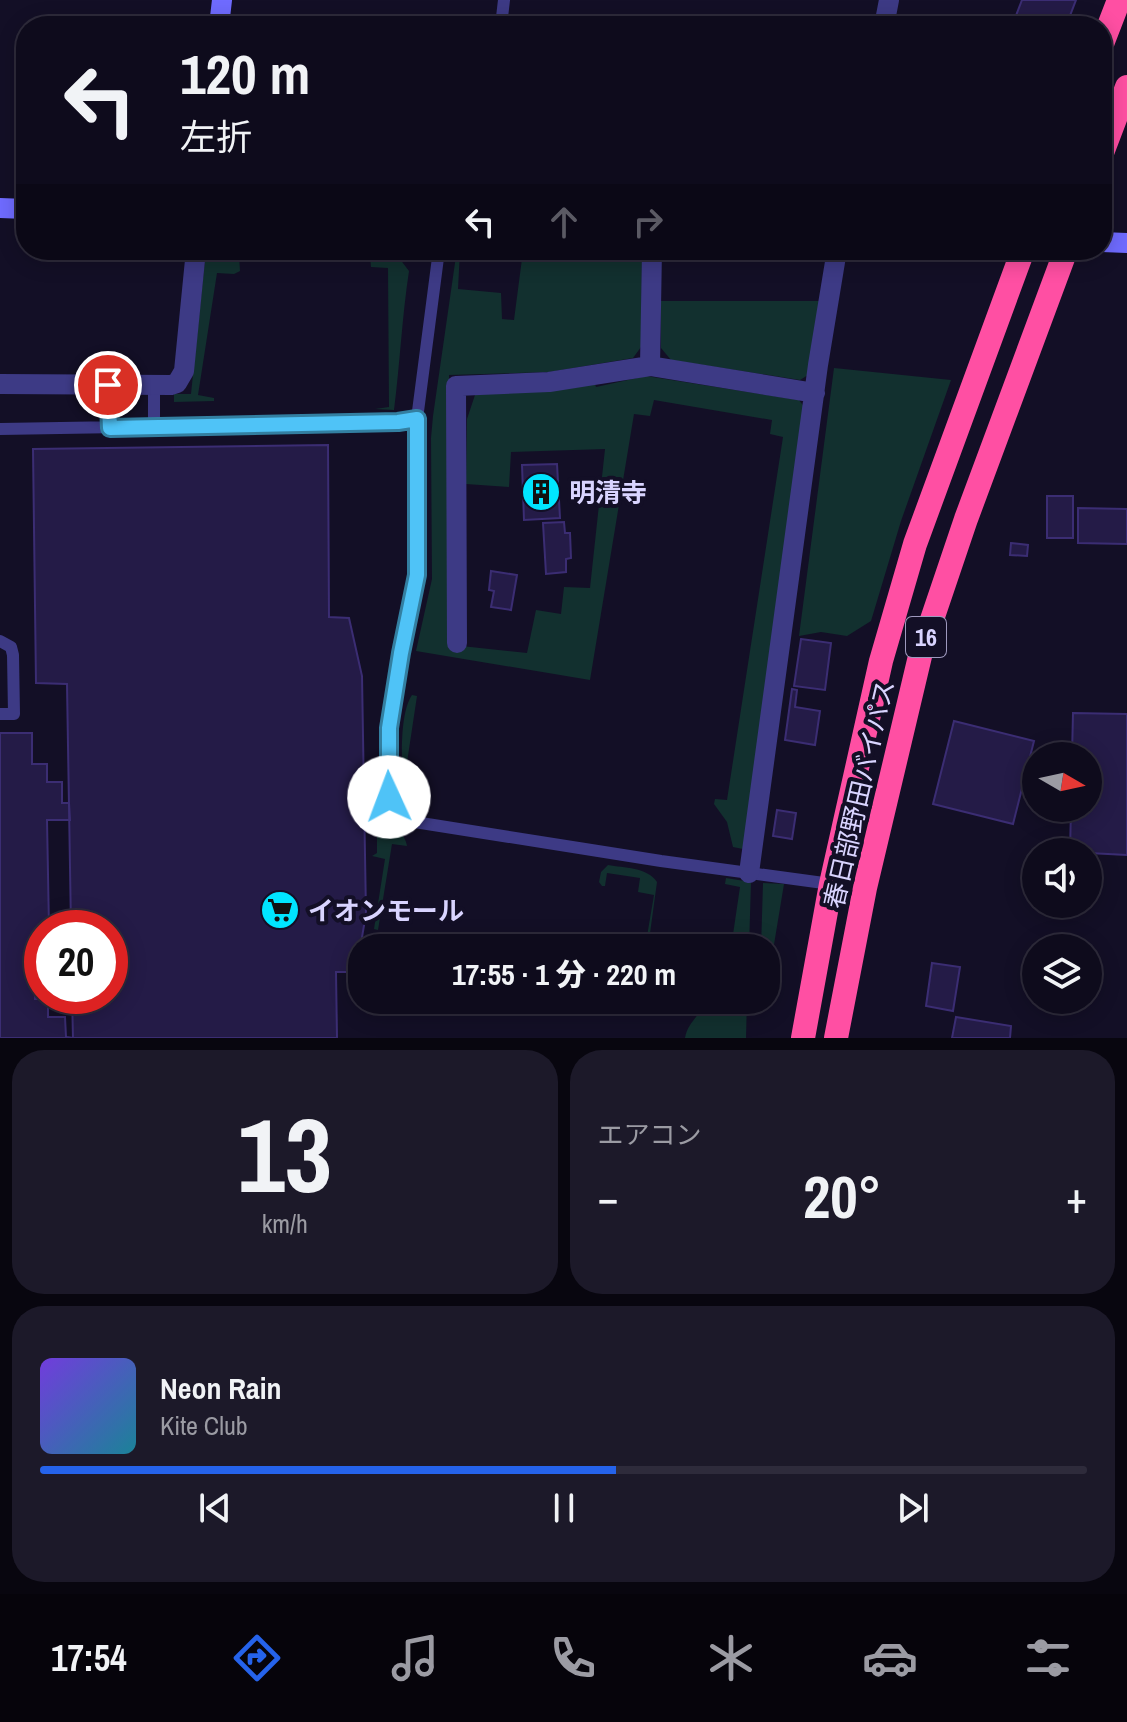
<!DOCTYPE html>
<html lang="ja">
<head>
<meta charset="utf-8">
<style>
  body { margin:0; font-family:"Archivo Narrow","Noto Sans JP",sans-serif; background:#1c1929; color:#f1f3f6; height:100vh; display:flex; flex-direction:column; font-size:30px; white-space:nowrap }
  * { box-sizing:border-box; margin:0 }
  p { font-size:26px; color:#9b9ba3 }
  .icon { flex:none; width:44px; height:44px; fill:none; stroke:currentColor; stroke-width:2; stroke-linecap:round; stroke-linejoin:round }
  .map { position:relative; height:1038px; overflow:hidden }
  .side { display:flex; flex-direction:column; gap:12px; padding:12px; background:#08060f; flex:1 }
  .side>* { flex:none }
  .banner { position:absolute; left:16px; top:16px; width:1096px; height:244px; border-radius:32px; box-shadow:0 4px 20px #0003,0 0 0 2px #2e2b3b; background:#0e0b1c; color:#f1f3f6; overflow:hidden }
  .needle { width:52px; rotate:99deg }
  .tools { position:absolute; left:1022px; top:742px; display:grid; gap:16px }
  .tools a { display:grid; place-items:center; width:80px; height:80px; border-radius:50%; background:#0e0b1c; box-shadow:0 4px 20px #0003,0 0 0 2px #2e2b3b; font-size:40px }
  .speed { position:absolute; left:24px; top:910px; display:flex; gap:16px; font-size:40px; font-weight:700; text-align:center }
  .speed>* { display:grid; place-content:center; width:104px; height:104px; border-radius:50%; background:#0e0b1c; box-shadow:0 4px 20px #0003,0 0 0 2px #2e2b3b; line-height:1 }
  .speed .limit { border:12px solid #d22; background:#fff; color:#111 }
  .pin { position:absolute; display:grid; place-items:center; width:68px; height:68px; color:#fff; margin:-34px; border:4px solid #fff; border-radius:50%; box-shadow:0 2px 8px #0007 }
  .me { position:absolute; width:88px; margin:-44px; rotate:358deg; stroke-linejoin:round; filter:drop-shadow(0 0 6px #0008) }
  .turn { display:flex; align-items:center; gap:28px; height:168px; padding:0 32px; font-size:36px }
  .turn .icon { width:104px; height:104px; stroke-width:2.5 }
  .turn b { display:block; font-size:56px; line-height:68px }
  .lanes { display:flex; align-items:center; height:76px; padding:0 32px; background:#0003; justify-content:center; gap:40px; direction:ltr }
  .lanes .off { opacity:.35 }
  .big { font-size:60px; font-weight:800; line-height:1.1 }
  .side .widget { flex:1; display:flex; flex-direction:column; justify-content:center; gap:12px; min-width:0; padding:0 28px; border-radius:32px; background:#1c1929 }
  .side .dial { align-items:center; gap:0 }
  .dial b { font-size:104px; line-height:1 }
  .song { display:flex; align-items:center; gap:24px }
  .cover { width:96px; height:96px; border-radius:12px; background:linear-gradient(135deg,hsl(260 70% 55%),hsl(190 70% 35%)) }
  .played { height:8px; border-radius:4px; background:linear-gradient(90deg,#2563eb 55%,#2e2b3b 55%) }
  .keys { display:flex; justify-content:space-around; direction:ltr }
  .heat { display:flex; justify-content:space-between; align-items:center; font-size:44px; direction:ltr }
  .side .tiles { flex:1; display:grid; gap:12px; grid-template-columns:1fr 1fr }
  .widget:last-child { grid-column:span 2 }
  .trip { position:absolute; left:348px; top:934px; width:432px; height:80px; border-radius:32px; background:#0e0b1c; box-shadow:0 4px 20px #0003,0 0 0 2px #2e2b3b; font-weight:800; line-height:80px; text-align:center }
  .tab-bar { display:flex; height:128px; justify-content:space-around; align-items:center; background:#06040b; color:#9b9ba3 }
  .tab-bar .icon { width:56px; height:56px }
  .tab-bar .current { color:#2563eb }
  .tab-bar b { font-size:36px; color:#f1f3f6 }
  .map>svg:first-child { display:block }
</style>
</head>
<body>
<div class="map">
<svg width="1127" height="1038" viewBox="0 0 1127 1038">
  <rect width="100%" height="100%" fill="#130f26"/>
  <!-- green -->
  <path fill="#12302f" d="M206,250H393L409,271C402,317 400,363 394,410L375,409L389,407L388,268L371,267L370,255L267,258L266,253L239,255L240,271L234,274L217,273L198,395L214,398V401L174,402V394H191Z
    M460,251L458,289L501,293L502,319L514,320L523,251L642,254L641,347L633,358L549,372L449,375L452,645L527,653L536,610L561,614L564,587L590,588L605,449L511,452L509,487L466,484L467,419L475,395L595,384L596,387L646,376L799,400L805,408L743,849L733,847L727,822L714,804L715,799L727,800L783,437L770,434L772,420L654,400L650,416L634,414L590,680L416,651L432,579L431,438L433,416L456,256Z
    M661,301H820L808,375L800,380L671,360L661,348Z
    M834,368L951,380L901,521L871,621L847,636L821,632L799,636Z
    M412,695L417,696L406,769L420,772L416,798L404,796C402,771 398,716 412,695Z
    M374,802C379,807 381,813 385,819C394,830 405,832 407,846L392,844L378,930L374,929L385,859L372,856L377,853V809H371Z
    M608,865C624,868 647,867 657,882L648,948H645L654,895L638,892L640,878L607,873L605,886H602L599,882L601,872Z
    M726,878L751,882L749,948H731L740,887L725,884Z
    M763,883L784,884L766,993V948H761Z
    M706,1000H747L746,1038H685C688,1021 701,1016 706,1000Z"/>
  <!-- building -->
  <path fill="#241b47" stroke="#3b2d73" stroke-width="2" d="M1022,0H1076L1066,26H1012Z
    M328,445L329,617L349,618L362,676L366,914L356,972H336L337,1038H73L72,996H110V928H71L67,684L36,683L33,449Z
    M557,464L560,518L524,520L522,465Z
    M1047,496H1073V538H1047Z
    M1078,508L1127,509V544L1078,543Z
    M564,522L565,533H570L571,558L566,559V572L546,574L543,523Z
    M1011,543L1028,545L1027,556L1010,555Z
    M491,571L517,575L511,610L491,607L494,591L489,590Z
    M801,639L831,643L825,690L794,686Z
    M792,689L797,690L795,707L820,711L815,745L785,740Z
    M1073,713L1127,714V855L1070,852L1071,808H1088V756H1072Z
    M954,721L1034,741L1013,824L933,804Z
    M0,733H32V764H47V782H62V803H69L70,820H47L49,928H42V951H34L35,999H48V1017H65L66,1037L73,1038H0Z
    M777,810L796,813L792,839L773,836Z
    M932,963L960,967L953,1011L926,1006Z
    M956,1017L1011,1026L1010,1038H952Z"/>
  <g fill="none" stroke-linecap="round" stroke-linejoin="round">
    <!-- lane -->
    <path stroke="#3d3a85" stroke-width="12" d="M501,26L504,0
      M439,250L417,419V575L401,653L389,728V797L396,812L408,821L421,823L661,861L831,884
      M108,385L110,428
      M154,385V427
      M0,429L362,423L417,419
      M0,641L11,647L13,655L14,714H0"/>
    <!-- street -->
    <path stroke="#3d3a85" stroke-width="20" d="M884,26L889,0
      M650,366L652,250
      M0,384L171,385L177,383L184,371L196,250
      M457,643L456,386L549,382L650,366L815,393
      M749,873L818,365L837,250"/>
    <!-- secondary -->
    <path stroke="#6f6bff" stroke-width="20" d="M219,26L222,0
      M0,208L26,209
      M1102,242L1127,243"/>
    <!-- highway -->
    <path stroke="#ff4fa3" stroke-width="24" d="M1102,44L1119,0
      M1102,153L1127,87
      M803,1038L831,884L881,661L915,544L1023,250
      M836,1038L865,888L921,652L966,519L1066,250"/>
  </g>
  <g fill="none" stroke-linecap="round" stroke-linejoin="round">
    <defs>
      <path id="route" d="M108,385L110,428L398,422L417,419V575L401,653L389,728V797"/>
    </defs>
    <!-- route casing -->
    <use href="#route" stroke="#337fa1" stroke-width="20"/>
    <!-- route -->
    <use href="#route" stroke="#4fc3f7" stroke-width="14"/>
  </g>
  <!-- icons -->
  <defs>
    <symbol id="building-disc" viewBox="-11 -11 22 22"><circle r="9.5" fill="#00e5ff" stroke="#130f26"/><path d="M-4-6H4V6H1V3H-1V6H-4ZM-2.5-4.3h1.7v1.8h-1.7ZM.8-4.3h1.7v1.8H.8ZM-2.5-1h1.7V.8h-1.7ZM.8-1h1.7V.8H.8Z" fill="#111"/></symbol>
    <symbol id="supermarket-disc" viewBox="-11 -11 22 22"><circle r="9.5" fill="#00e5ff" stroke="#130f26"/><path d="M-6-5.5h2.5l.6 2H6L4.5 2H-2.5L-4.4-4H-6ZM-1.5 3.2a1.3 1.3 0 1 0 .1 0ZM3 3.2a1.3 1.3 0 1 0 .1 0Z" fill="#111"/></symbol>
  </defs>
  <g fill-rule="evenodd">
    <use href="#building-disc" x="519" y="470" width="44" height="44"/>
    <use href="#supermarket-disc" x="258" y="888" width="44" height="44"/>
  </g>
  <g text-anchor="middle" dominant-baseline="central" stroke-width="8" stroke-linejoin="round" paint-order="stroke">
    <!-- shield labels -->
    <rect fill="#130f26" stroke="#9e99be" stroke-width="2" x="906" y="617" width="40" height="40" rx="6"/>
    <g font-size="24" font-weight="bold" fill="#d9d4ff">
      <text x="926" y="637">16</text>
    </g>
    <!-- poi labels -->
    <g font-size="26" font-weight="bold" fill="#d9d4ff" stroke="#130f26" text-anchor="start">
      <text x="569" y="492">明清寺</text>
      <text x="308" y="910">イオンモール</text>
    </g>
    <!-- street labels -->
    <g font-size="26" fill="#d9d4ff" stroke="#130f26">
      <text transform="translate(859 794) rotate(-77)">春日部野田バイパス</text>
    </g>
  </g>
</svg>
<div class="tools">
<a><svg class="needle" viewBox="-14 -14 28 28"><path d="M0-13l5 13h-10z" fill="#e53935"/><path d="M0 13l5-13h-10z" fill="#9b9ba3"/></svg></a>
<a><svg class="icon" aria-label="sound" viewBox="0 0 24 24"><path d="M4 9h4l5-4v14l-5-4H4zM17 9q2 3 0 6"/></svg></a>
<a><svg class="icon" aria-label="layers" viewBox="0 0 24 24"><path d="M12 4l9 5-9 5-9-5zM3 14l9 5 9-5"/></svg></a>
</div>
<div class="speed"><div class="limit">20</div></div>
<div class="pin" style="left:108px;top:385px;background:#d93025"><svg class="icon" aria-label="arrive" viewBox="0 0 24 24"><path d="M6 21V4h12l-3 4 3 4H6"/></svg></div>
<svg class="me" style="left:389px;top:797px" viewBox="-20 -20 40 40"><circle r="19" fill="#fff"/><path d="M0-13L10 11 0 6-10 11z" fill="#4fc3f7"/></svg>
<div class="trip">17:55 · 1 分 · 220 m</div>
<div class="banner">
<div class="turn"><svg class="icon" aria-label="left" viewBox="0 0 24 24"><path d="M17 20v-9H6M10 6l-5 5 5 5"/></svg><div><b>120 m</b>左折</div></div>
<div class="lanes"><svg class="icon" aria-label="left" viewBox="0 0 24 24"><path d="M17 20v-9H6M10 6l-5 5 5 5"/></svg><svg class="icon off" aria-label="ahead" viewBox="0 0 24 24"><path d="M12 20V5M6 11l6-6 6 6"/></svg><svg class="icon off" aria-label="right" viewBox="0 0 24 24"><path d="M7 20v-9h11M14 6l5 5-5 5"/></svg></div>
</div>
</div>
<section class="side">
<div class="tiles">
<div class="widget dial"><b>13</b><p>km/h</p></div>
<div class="widget"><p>エアコン</p>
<div class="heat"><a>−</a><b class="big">20°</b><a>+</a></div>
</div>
<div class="widget">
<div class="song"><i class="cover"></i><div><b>Neon Rain</b><p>Kite Club</p></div></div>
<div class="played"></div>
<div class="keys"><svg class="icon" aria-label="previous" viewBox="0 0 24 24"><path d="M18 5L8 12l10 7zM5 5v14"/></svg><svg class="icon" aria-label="pause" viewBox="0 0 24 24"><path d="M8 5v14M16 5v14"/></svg><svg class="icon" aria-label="next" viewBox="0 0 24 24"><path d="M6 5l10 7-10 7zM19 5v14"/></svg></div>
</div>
</div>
</section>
<nav class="tab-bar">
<b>17:54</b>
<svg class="icon current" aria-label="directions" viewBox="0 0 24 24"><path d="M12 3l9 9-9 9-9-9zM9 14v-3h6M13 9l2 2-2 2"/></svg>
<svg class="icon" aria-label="music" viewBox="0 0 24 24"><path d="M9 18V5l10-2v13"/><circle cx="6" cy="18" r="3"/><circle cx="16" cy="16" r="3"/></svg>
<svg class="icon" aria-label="phone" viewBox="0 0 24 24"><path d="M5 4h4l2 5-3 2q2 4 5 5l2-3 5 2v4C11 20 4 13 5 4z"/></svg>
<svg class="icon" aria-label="climate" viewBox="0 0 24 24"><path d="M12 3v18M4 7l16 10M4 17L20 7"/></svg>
<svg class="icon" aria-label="car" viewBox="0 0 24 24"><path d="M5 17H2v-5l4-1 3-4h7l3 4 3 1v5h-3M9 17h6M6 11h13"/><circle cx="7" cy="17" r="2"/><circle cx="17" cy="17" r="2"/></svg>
<svg class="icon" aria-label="filters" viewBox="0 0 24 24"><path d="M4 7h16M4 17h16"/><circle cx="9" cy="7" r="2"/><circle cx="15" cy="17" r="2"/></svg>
</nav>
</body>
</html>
